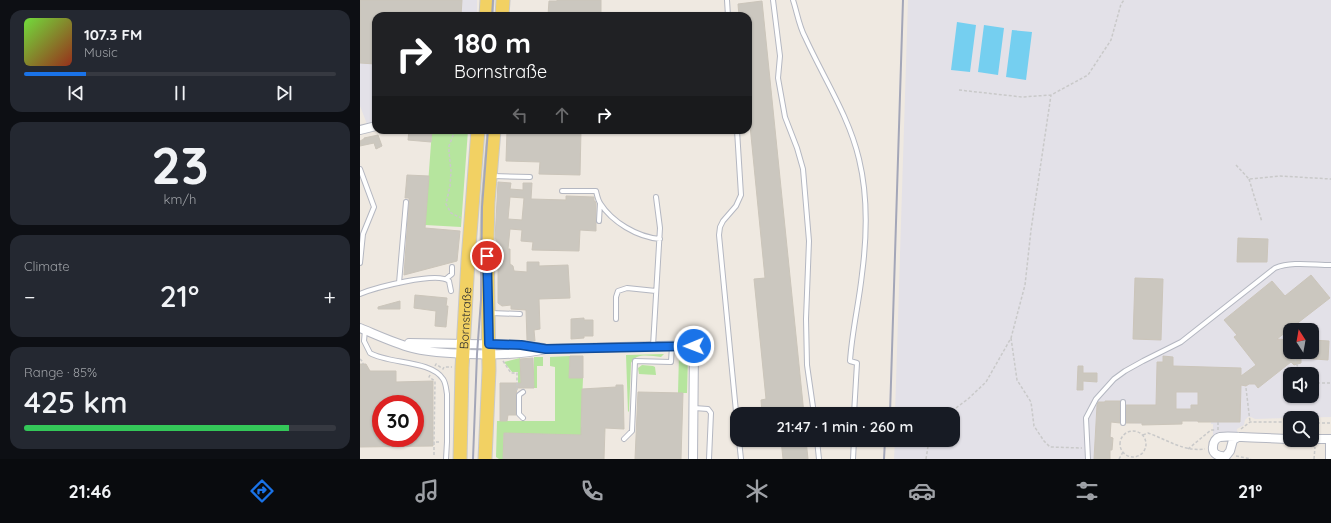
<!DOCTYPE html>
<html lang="en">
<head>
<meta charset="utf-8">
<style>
  body { margin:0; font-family:Quicksand,sans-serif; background:#242831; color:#f1f3f6; height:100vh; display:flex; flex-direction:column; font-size:15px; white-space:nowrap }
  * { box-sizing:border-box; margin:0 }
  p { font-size:13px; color:#9ea1a6 }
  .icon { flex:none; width:22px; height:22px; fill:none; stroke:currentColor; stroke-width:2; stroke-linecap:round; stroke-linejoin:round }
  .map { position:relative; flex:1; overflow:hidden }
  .sheet { display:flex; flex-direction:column; gap:10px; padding:10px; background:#0d0f14; width:360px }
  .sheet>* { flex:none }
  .hud { position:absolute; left:12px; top:12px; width:380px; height:122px; border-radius:12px; box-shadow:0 1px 3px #0004; background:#202124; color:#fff; overflow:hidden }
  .needle { width:26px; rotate:349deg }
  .buttons { position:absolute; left:923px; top:323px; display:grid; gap:8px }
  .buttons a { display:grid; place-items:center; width:36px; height:36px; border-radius:8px; background:#171b24; box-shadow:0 1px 3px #0004; font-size:20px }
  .speed { position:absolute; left:12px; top:395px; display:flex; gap:8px; font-size:20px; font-weight:700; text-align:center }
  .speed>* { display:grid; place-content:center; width:52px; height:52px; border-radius:50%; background:#171b24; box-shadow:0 1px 3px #0004; line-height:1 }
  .speed .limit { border:6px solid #d22; background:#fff; color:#111 }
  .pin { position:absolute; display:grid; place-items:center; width:34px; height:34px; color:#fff; margin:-17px; border:2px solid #fff; border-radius:50%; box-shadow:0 1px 4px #0007 }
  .me { position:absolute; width:44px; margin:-22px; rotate:269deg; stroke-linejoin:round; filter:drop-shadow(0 0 3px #0008) }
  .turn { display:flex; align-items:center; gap:14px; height:84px; padding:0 16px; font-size:18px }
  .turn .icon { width:52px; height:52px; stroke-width:2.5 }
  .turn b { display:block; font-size:28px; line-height:34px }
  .lanes { display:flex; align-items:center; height:38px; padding:0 16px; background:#0003; justify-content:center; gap:20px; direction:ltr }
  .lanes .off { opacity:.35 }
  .big { font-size:30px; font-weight:600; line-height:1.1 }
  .sheet .tile { flex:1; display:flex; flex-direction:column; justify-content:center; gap:6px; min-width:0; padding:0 14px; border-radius:12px; background:#242831 }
  .sheet .dial { align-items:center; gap:0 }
  .dial b { font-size:52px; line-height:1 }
  .song { display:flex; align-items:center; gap:12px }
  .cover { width:48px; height:48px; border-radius:6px; background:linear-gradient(135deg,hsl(100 70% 55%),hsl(10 70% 35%)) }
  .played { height:4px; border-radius:2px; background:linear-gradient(90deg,#1a73e8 20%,#363941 20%) }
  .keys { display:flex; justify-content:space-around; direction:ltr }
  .heat { display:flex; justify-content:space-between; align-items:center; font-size:22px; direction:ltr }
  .charge { height:6px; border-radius:3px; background:linear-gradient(90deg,#34c759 85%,#363941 0) }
  .trip { position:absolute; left:370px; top:407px; width:230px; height:40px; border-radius:12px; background:#171b24; box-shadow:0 1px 3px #0004; font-weight:600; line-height:40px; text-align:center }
  .menu { display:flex; height:64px; justify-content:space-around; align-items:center; background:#090b0e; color:#9ea1a6 }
  .menu .icon { width:28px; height:28px }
  .menu .active { color:#1a73e8 }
  .menu b { font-size:18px; color:#f1f3f6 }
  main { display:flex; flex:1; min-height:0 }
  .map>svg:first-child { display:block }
</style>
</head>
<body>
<main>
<section class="sheet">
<div class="tile">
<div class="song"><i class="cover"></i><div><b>107.3 FM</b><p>Music</p></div></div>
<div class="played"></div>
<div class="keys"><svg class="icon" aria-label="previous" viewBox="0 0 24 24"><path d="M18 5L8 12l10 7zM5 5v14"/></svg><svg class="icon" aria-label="pause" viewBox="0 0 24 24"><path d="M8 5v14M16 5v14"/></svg><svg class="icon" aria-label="next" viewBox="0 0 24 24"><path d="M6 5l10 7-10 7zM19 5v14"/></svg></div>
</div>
<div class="tile dial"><b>23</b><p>km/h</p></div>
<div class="tile"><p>Climate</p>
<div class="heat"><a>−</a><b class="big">21°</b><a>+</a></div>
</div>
<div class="tile"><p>Range · 85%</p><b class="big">425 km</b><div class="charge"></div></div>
</section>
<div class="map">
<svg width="971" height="459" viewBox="0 0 971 459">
  <rect width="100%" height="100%" fill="#efe9e1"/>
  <!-- industrial -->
  <path fill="#e3e1e8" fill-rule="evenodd" d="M0,0H117V16H16V122L7,124L0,106Z
    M548,0H971V417L895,419L891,417H888L885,420L884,425L877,429L878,437L853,436V424H851V422L822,421L800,424V425L751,422L750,459H534L535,440H593V414H535ZM930,330H952V352H930ZM930,374H952V396H930Z"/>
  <!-- green -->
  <path fill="#b6e59e" d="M72,130H108L101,227L65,225Z
    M326,353L328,356L327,393H318L319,354Z
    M304,354L301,357C291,356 276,352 271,363L269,411L268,412L266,355Z
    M210,356L209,378H223L221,427L245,428V432L233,431V436L144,433L143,459H139L136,457L137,421H195V367L190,366V357Z
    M174,357H183V366H177V388H174Z
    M160,358L161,385H158V372H152L144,362Z
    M282,365L293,366L295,367L296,375L279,374L278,368Z"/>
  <!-- water -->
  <path fill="#75cff0" d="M597,22L616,25L610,72L591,70Z
    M624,25L644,28L638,75L618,72Z
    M652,30L672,32L666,80L646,77Z"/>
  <!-- building -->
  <path fill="#cbc7bf" stroke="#cbc5ba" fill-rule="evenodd" d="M0,0H102L101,16H16L15,64L0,63Z
    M197,0H241V16H196V15H188L189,1H197Z
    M402,1L444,414H402L401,400L406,399L394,279L405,278L388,105V16H379L378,4Z
    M49,130H72L71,142L48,140Z
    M147,130H221L220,175L179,174L180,162L146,161Z
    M18,135L22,146L16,149L14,143L0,146V141L4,139V138Z
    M47,175L69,176L65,228L100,231L97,261L44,275L49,202V198H45Z
    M138,182L151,183L150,189L163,190V183H172L171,199L206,200V196L234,197V201H235L236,204V231L220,230L219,251L172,250L173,242L161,241L162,230L150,229L148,249H150V264L153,266L154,271L167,272V262H179V266L208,265L210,298L179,299L180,329L174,330L175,341L167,340L166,310L151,309V305L142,306L138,303V266L136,265V239H135ZM150,197L164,198L162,220L148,219Z
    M878,238L908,239L907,262H877Z
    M951,275L970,298L917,339L930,340V352H952V340L969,341L968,360L941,358V363L934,365L931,362L898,388L895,384H889L886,386L881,385L880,422H838V421H822V424L782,425V423H766V405H796L797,365V362H803V356L813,357V366L881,368V376L896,365L874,337L877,335L864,320L912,281L925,296ZM816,392H838V405H831V409H816Z
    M775,278L803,279L801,340L773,339Z
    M55,295L87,298L86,306H88L86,327L75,326L76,311L54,308Z
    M40,301V309H18V307Z
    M224,318V320H233V336H224V338L211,339V319Z
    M210,356H223V378H209Z
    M173,358L174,388H157L156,395V415H148L147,421H140V383H161L160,359Z
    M0,364H6L10,371H36V382L73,381V446L0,447ZM21,404H55V438H21Z
    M718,366H723V373H737V382L723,381V390H717Z
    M256,385H263L264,429L245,428L244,459H143L144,433L221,435L222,389L256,387Z
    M278,392L323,393L321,459H275Z
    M745,401H760V423L751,422L750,437L753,438L752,450H750V459H734L737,405L738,402H745Z
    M421,440H446L448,459H423Z"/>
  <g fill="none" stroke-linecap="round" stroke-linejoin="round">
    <defs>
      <path id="lane" d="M367,0L368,16
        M413,0L420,56L418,78L425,117L437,148L443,169L449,241L446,319L447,365L454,414
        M433,0C437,12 439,26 445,37C463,77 489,116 499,159C508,196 507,236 502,274C499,303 492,331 490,361L497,363L494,414
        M0,169L14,207L3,234L0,263
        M133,176L170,177
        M202,191H236C237,195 238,200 240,203C252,222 277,237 300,239
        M239,221L240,203
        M86,279L92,274V267
        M39,283L46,202
        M0,294C14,288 77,271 89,281L91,291
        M131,313L160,314
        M256,319V297L258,291L267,288L296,291
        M5,330L4,341L10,353C28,364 71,360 83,379C86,383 86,389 87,394V442L86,459
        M293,346L300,228L296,197
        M163,392L159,395V414L163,418
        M334,408L348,409L351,413L349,459
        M377,422L359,235L360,227L363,221L376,206L381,195L377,130
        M763,423V402
        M264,439L272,431L275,361L311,362L312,346
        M379,440L381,459
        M457,440L459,459
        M493,459L494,440
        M728,459L726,418L736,399L754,379L765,371L783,361L821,342L915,268C932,261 953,265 971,265"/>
      <path id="street" d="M0,130L16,126
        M0,328C17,335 34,343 52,348C70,353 88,353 107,354C133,355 160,355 186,349L334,345L333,459
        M49,343L161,345L183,348
        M878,437L873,440L870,451L866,456C859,457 852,454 853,447C853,442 856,438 860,437C867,436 876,437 882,437C898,438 914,438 930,439
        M952,439H971
        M970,459V440"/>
      <g id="primary">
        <path d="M126,16L127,0"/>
        <path d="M142,16L143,0"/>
        <path id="s1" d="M100,459L102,368L108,260L118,130"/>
        <path d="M125,459L129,370L127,242L128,202L134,130"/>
      </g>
    </defs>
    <!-- lane casing -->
    <use href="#lane" stroke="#b4b7c1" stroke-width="6"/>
    <!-- street casing -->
    <use href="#street" stroke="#b4b7c1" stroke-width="10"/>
    <!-- primary casing -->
    <use href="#primary" stroke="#c9c9c9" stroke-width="15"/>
    <!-- path -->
    <path stroke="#c9c9c9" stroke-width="1.5" stroke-dasharray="3 2" stroke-linecap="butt" d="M599,90L662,97L691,95L728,75L751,40L761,4L764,0
      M95,130L89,146V152L91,171L90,186L86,204L91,213L101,218
      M876,165L889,179L920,176L971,179
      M889,179L902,222
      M651,338L657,380L671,402L674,426L684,441L690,447L722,448
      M0,359L3,362V364
      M935,359L940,374
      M143,361L151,373H157V390
      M75,366L76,364L83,369L84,367H92
      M70,375L69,377L75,381L74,442
      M952,383H971
      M886,388L890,422
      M588,414L608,399L626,382L651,338L665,285L671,230L691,95
      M952,423H970
      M881,429L890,422H930
      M858,430V422
      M760 444a13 13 0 1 1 26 0a13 13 0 1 1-26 0Z
      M955,432L959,423
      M783,435L788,433C808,440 824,452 845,449
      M828,449L851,430H856
      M74,455V442H81
      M876,456L891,459
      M566,459L569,440
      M759,459L763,452
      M954,459L955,447"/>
    <!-- lane -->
    <use href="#lane" stroke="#fff" stroke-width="4"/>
    <!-- street -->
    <use href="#street" stroke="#fff" stroke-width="8"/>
    <!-- primary -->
    <use href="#primary" stroke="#f2d163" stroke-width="13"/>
    <!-- rail -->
    <path stroke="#a3a6b8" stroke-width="2" d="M132,16L133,0
      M530,414L543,0
      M113,459L117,354L121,300L122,207L128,130
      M524,459L525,440"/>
  </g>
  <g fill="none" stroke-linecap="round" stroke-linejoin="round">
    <defs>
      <path id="route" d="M127,256L129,344L161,345L186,349L334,346"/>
    </defs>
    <!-- route casing -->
    <use href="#route" stroke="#114b97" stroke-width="10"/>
    <!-- route -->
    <use href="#route" stroke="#1a73e8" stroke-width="7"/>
  </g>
  <g text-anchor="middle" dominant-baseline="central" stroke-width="4" stroke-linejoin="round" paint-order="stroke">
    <!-- street labels -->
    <g font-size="12" fill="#2e2e2e" stroke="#fff">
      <text stroke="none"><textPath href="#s1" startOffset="141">Bornstraße</textPath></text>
    </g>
  </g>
</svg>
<div class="buttons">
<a><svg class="needle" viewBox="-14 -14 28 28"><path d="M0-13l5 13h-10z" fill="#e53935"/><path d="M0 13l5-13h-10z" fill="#9ea1a6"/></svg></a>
<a><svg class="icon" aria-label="sound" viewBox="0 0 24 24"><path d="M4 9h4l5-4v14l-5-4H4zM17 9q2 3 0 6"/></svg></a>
<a><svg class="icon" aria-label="search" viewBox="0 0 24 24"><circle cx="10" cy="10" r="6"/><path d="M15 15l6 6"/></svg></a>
</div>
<div class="speed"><div class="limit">30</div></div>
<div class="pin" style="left:127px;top:256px;background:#d93025"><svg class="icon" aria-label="arrive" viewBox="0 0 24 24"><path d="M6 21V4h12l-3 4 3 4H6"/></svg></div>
<svg class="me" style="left:334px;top:346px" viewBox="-20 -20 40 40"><circle r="17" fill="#1a73e8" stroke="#fff" stroke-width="3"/><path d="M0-11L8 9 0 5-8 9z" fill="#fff"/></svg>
<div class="trip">21:47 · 1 min · 260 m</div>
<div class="hud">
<div class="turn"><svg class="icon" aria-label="right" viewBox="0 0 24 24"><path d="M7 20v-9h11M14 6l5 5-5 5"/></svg><div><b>180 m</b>Bornstraße</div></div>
<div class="lanes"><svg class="icon off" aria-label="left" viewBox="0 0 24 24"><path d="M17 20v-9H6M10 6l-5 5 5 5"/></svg><svg class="icon off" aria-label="ahead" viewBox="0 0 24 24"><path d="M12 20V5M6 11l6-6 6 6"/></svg><svg class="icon" aria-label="right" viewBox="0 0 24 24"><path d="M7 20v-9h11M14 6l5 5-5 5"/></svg></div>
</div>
</div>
</main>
<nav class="menu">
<b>21:46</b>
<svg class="icon active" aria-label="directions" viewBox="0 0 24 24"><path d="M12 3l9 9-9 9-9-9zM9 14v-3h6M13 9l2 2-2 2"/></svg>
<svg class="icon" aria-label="music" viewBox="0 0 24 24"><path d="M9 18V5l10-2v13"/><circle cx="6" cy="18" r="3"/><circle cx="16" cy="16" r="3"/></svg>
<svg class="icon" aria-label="phone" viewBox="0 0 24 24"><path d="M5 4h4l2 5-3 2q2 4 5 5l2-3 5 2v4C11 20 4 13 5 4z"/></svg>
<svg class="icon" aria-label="climate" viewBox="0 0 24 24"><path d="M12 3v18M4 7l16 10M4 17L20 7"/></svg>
<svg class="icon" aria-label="car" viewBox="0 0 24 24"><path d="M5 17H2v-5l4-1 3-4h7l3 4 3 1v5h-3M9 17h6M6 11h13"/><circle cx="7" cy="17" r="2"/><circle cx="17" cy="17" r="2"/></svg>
<svg class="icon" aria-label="filters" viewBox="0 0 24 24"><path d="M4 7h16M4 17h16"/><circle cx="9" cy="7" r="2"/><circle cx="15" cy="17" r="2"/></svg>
<b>21°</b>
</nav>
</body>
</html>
